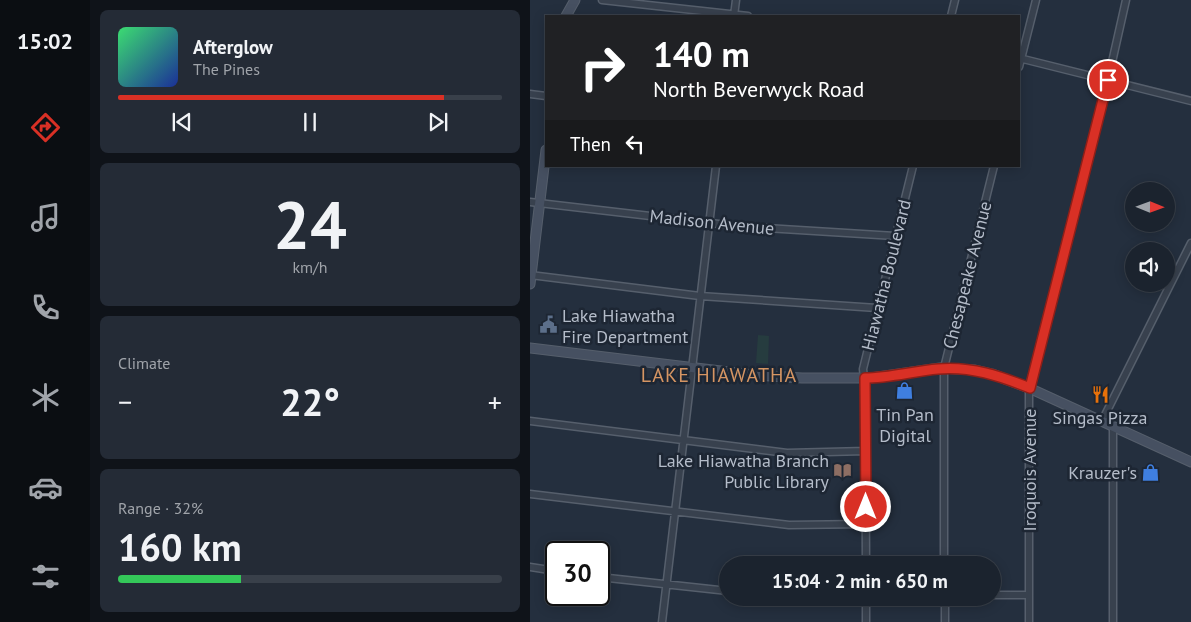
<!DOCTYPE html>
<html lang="en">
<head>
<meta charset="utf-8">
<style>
  body { margin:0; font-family:"PT Sans",sans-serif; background:#242b36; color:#f1f3f6; height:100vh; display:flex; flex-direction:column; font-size:19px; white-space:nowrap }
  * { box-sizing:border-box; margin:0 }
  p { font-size:16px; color:#a0a4aa }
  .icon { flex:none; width:28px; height:28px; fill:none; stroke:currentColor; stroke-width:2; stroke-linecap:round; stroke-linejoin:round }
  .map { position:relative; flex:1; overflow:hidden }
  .sheet { display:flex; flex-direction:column; gap:10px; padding:10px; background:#0f1319; width:440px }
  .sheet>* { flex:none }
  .banner { position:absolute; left:15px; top:15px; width:475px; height:152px; border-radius:0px; box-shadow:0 2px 12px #0003,0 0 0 1px #39404a; background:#202124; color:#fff; overflow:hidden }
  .needle { width:32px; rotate:91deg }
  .controls { position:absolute; left:595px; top:182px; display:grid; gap:10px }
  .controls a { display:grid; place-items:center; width:50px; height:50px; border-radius:50%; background:#1b232e; box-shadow:0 2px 12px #0003,0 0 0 1px #39404a; font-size:25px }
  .speed { position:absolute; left:15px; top:541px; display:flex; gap:10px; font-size:25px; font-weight:700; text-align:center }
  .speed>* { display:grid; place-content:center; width:65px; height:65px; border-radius:50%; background:#1b232e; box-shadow:0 2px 12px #0003,0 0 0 1px #39404a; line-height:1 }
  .speed .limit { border:2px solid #111; border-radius:8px; background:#fff; color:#111 }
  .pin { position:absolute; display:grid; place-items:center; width:42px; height:42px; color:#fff; margin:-21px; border:2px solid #fff; border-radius:50%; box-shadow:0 1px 5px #0007 }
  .me { position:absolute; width:55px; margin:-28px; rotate:0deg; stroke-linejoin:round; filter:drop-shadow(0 0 4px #0008) }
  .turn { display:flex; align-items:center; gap:18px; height:105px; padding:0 25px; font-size:22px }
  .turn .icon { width:65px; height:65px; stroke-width:2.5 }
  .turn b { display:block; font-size:35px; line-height:42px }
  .then { display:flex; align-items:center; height:48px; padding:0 25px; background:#0003; gap:10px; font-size:19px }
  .big { font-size:38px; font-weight:800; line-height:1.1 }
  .sheet .card { flex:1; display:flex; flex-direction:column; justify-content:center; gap:8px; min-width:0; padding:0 18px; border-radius:8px; background:#242b36 }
  .sheet .dial { align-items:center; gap:0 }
  .dial b { font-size:65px; line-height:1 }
  .song { display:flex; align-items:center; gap:15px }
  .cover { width:60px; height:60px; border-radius:8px; background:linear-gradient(135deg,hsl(140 70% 55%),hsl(230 70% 35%)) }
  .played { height:5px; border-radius:2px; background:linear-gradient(90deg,#d93025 85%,#39404a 85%) }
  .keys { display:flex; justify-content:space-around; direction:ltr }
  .heat { display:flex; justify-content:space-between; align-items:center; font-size:28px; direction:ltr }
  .charge { height:8px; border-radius:4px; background:linear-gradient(90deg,#34c759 32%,#39404a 0) }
  .trip { position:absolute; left:189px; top:556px; width:282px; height:50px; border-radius:25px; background:#1b232e; box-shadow:0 2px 12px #0003,0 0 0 1px #39404a; font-weight:800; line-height:50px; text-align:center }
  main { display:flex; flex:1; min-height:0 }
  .tab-bar { display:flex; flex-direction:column; width:90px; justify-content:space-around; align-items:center; background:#0b0e12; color:#a0a4aa }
  .tab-bar .icon { width:35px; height:35px }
  .tab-bar .current { color:#d93025 }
  .tab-bar b { font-size:22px; color:#f1f3f6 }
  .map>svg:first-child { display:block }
</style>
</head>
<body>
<main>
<nav class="tab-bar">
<b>15:02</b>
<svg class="icon current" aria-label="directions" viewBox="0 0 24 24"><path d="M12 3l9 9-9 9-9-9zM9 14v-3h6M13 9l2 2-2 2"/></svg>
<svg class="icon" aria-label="music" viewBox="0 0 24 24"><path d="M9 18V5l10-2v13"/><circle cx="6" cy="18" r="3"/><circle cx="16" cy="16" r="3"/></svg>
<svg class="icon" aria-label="phone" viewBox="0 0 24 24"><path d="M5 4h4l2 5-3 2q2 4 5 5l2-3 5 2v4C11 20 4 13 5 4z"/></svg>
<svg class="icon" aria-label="climate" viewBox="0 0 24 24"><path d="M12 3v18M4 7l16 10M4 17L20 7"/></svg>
<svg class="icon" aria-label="car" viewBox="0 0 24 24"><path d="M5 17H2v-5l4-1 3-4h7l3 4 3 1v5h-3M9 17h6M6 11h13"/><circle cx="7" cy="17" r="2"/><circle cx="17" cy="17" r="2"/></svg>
<svg class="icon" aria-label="filters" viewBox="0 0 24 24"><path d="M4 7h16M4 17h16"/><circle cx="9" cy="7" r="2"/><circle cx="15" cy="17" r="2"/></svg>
</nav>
<section class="sheet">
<div class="card">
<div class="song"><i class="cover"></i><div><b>Afterglow</b><p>The Pines</p></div></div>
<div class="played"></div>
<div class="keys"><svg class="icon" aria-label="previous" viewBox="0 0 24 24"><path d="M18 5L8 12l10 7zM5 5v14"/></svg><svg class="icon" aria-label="pause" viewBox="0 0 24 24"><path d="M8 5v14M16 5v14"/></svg><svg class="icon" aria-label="next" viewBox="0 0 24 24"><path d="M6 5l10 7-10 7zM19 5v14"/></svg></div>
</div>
<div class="card dial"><b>24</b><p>km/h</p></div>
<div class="card"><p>Climate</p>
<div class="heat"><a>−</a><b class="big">22°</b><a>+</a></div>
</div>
<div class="card"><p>Range · 32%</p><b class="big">160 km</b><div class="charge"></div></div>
</section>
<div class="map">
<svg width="661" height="622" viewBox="0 0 661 622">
  <rect width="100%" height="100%" fill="#242f3e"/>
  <!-- green -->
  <path fill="#263c3f" d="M228,335L239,336L238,364L226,363Z"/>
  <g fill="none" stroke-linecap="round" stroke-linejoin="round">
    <defs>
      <path id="street" d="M72,0L218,16
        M204,16L206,0
        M421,16L425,0
        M489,58L661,101
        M489,67L506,0
        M0,94L16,96
        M0,202L206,226L365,236
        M0,275L170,296L347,308
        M0,421L257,453L336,451
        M572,421L661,243
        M583,426V622
        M0,494L259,525L336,524
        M336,565L335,387L333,369L383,166
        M414,565V368L464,166
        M0,567L26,571
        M69,577L198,591
        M462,595H499
        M308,598H312
        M415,598V622
        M132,622L186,166
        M336,622V598
        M499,622V388L578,80L596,0"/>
      <path id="secondary" d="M36,16L45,0
        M0,284L16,150
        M0,348L224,375L272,378H341L410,368L445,370L462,374L499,388L661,462"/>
    </defs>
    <!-- street casing -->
    <use href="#street" stroke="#565f6c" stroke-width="9"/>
    <!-- secondary casing -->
    <use href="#secondary" stroke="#565f6c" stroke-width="11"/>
    <!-- street -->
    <use href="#street" stroke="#38414e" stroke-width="6"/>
    <!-- secondary -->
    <use href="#secondary" stroke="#465061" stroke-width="9"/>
  </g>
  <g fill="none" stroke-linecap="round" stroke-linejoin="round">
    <defs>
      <path id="route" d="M336,507L335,378C359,378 384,371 408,369C441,366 470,376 500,388L578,80"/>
    </defs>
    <!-- route casing -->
    <use href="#route" stroke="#8d1f18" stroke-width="12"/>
    <!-- route -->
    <use href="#route" stroke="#d93025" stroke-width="9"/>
  </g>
  <!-- icons -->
  <defs>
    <symbol id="civic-bare" viewBox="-9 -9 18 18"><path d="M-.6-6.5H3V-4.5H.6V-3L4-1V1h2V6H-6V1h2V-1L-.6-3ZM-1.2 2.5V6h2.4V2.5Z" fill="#5c6f8a" stroke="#1d2633" stroke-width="2.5" paint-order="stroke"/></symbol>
    <symbol id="shop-bare" viewBox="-9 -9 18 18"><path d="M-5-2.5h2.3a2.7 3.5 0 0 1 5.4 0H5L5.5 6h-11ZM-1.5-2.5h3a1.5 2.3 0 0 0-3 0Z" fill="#3f7fe0" stroke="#1d2633" stroke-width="2.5" paint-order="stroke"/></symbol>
    <symbol id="restaurant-bare" viewBox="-9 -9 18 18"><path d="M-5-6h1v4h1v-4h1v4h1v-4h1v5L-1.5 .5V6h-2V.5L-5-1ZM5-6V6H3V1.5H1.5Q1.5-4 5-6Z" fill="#e8710a" stroke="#1d2633" stroke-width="2.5" paint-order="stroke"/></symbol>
    <symbol id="library-bare" viewBox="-9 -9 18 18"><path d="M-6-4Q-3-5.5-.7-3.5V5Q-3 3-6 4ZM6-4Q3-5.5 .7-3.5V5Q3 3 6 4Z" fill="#8d6e63" stroke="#1d2633" stroke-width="2.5" paint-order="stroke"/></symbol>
  </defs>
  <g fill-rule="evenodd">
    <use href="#civic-bare" x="6" y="312" width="25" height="25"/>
    <use href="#shop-bare" x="362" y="378" width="25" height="25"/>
    <use href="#restaurant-bare" x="558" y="382" width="25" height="25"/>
    <use href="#library-bare" x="300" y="458" width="25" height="25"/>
    <use href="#shop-bare" x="608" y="460" width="25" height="25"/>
  </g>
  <g text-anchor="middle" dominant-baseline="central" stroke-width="5" stroke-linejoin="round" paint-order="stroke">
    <!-- street labels -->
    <g font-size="18" fill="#b4bcc9" stroke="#1d2633">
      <text transform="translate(182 222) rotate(6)">Madison Avenue</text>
      <text transform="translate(356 275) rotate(-76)">Hiawatha Boulevard</text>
      <text transform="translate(437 275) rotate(-76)">Chesapeake Avenue</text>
      <text transform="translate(499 470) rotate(-90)">Iroquois Avenue</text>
    </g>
    <!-- poi labels -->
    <g font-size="18" fill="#b4bcc9" stroke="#1d2633">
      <text x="32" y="315" text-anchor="start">Lake Hiawatha<tspan x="32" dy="21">Fire Department</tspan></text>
      <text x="375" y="414">Tin Pan<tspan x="375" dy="21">Digital</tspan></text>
      <text x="570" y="417">Singas Pizza</text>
      <text x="299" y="460" text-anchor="end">Lake Hiawatha Branch<tspan x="299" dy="21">Public Library</tspan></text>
      <text x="607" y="472" text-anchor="end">Krauzer's</text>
    </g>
    <!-- quarter labels -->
    <g font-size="20" letter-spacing="1" fill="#d59563" stroke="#1d2633">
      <text x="189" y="375">LAKE HIAWATHA</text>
    </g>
  </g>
</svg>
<div class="controls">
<a><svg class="needle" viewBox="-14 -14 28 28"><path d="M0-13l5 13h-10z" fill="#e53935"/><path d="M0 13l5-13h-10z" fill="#a0a4aa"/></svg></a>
<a><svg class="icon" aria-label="sound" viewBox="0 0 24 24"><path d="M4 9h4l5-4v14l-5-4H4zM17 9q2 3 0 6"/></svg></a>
</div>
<div class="speed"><div class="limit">30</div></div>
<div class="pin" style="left:578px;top:80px;background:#d93025"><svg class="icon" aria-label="arrive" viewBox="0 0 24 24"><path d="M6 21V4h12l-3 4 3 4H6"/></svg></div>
<svg class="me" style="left:336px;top:507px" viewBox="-20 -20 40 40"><circle r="17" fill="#d93025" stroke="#fff" stroke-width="3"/><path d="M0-11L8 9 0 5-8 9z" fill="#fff"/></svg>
<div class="trip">15:04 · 2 min · 650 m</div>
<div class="banner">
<div class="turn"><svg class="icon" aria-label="right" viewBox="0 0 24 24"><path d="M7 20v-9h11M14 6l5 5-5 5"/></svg><div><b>140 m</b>North Beverwyck Road</div></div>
<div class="then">Then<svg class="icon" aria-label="left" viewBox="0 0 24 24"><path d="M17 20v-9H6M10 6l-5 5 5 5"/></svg></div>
</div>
</div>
</main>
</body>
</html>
